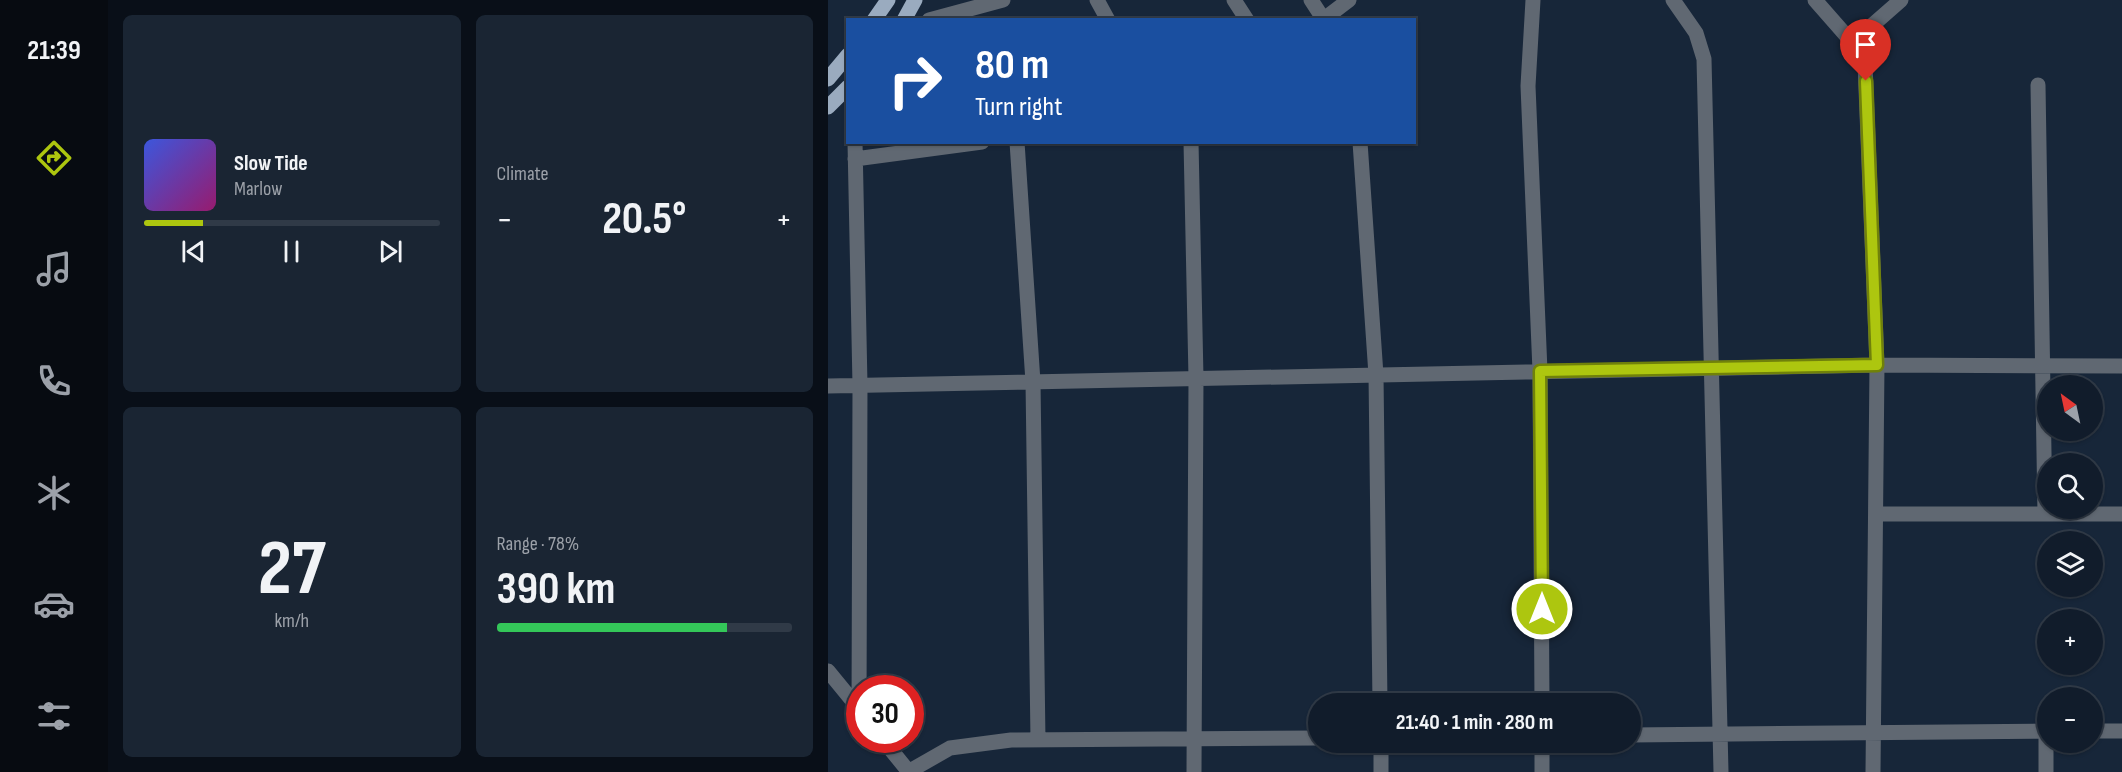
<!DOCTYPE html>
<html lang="en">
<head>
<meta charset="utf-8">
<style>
  body { margin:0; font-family:"Sofia Sans Condensed",sans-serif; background:#1a2533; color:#f1f3f6; height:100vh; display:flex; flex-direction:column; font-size:22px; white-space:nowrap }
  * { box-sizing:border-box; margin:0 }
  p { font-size:20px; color:#9ca1a9 }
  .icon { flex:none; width:33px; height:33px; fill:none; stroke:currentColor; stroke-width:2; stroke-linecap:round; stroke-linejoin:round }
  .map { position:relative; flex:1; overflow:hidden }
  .drawer { display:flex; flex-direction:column; gap:15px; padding:15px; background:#090f18; width:720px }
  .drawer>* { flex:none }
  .banner { position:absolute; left:18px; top:18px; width:570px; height:126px; border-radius:0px; box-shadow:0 2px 4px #0004,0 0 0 2px #303a47; background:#1a4fa0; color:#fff; overflow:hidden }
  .needle { width:39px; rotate:327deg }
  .fabs { position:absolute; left:1209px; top:375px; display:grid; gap:12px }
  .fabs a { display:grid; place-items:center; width:66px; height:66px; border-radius:50%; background:#111c2b; box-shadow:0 2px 4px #0004,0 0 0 2px #303a47; font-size:30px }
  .speed { position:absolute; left:18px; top:675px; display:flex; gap:12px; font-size:30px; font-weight:700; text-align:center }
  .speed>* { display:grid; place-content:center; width:78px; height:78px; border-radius:50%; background:#111c2b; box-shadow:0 2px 4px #0004,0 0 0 2px #303a47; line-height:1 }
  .speed .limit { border:9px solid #d22; background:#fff; color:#111 }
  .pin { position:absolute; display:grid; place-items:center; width:51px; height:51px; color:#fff; margin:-62px -26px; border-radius:50% 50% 50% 0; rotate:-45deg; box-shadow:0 0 6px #0007 }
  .pin .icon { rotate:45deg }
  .me { position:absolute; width:66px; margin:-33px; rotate:0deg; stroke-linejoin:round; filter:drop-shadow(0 0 4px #0008) }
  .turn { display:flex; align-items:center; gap:21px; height:126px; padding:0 30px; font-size:27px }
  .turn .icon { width:78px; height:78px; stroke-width:2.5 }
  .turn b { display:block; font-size:42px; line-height:51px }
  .big { font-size:45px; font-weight:700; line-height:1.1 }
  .drawer .card { flex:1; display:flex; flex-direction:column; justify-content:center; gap:9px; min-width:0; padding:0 21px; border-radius:9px; background:#1a2533 }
  .drawer .dial { align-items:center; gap:0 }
  .dial b { font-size:78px; line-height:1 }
  .song { display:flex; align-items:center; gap:18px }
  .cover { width:72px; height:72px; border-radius:9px; background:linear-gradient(135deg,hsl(230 70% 55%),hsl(320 70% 35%)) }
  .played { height:6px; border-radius:3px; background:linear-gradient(90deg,#adc60f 20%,#303a47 20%) }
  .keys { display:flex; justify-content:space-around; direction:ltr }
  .heat { display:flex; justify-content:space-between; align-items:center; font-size:33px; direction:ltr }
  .charge { height:9px; border-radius:4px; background:linear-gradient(90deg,#34c759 78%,#303a47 0) }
  .drawer .tiles { flex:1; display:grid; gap:15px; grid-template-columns:repeat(2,1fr) }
  .trip { position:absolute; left:480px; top:693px; width:333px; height:60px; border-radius:30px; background:#111c2b; box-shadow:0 2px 4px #0004,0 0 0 2px #303a47; font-weight:700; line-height:60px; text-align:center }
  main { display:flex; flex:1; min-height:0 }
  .dock { display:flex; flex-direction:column; width:108px; justify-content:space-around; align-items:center; background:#070b11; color:#9ca1a9 }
  .dock .icon { width:42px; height:42px }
  .dock .on { color:#adc60f }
  .dock b { font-size:27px; color:#f1f3f6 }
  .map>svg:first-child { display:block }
</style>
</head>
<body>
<main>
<nav class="dock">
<b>21:39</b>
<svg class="icon on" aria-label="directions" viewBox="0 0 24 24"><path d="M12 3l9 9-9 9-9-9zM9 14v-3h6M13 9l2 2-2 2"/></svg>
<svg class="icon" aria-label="music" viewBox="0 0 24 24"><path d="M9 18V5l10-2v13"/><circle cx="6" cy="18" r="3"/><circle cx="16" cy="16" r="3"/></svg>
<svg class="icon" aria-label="phone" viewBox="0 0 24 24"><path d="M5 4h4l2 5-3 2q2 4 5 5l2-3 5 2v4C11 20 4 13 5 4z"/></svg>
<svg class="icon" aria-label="climate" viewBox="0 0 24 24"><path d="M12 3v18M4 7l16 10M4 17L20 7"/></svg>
<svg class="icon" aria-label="car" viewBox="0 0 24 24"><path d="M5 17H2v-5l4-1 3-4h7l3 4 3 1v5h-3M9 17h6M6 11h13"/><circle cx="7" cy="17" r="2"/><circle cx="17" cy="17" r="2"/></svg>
<svg class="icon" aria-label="filters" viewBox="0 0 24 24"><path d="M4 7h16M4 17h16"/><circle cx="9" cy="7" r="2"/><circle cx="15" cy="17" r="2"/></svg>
</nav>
<section class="drawer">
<div class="tiles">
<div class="card">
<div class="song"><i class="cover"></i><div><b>Slow Tide</b><p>Marlow</p></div></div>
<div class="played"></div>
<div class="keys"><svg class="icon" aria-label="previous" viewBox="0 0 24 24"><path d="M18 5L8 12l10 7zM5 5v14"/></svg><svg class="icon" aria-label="pause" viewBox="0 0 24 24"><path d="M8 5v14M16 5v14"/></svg><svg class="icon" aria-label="next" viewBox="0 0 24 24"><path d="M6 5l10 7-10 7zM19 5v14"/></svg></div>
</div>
<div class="card"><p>Climate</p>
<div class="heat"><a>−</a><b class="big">20.5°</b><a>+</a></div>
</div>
<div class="card dial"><b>27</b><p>km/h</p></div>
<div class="card"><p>Range · 78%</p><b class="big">390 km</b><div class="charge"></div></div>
</div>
</section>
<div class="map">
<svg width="1294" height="772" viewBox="0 0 1294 772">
  <rect width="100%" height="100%" fill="#172639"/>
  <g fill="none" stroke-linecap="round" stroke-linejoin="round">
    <!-- street -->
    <path stroke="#606872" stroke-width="15" d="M269,0L280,20
      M406,0L419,20
      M483,0L496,20
      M705,0L700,86L712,371L714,704
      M845,0L868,33L876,59L893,772
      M987,0L1037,57
      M496,19L521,0
      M101,20L175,0
      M1210,85L1217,514
      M27,142L32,385L31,710
      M189,142L205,382L210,740
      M363,142L368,378L366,772
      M532,142L548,375L552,704
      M27,159L154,142
      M0,386L1049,365L1294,366
      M1048,514H1294
      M0,671L32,710
      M1264,731H1294
      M1218,732V772
      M802,735L1220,731
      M55,740L81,772
      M553,742V772
      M80,772L122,748L183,740L490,738
      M714,772V742
      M1045,772L1049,365L1036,38L1040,29L1073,0"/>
    <!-- primary -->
    <path stroke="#9aabbf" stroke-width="15" d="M46,20L60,0
      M76,20L87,0
      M0,79L20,55
      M0,107L20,87"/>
  </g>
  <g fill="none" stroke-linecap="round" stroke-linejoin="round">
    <defs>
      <path id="route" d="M714,609L712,371L1049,365L1038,81"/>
    </defs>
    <!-- route casing -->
    <use href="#route" stroke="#70810a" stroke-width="15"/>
    <!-- route -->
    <use href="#route" stroke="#adc60f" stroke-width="10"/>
  </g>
</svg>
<div class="fabs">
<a><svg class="needle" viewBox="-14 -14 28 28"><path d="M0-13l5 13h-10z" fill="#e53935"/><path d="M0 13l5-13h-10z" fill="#9ca1a9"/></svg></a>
<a><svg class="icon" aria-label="search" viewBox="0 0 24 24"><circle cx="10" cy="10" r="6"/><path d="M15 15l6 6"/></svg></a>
<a><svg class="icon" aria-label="layers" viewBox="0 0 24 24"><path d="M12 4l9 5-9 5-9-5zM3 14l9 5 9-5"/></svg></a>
<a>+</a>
<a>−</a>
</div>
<div class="speed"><div class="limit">30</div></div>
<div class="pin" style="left:1038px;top:81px;background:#d93025"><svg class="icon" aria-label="arrive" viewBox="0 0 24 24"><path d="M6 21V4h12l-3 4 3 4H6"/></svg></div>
<svg class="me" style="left:714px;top:609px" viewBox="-20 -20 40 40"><circle r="17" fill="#adc60f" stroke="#fff" stroke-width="3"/><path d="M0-11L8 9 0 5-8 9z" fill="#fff"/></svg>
<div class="trip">21:40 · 1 min · 280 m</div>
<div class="banner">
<div class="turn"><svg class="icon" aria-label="right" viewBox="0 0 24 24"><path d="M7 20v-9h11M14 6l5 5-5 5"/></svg><div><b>80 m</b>Turn right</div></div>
</div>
</div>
</main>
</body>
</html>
